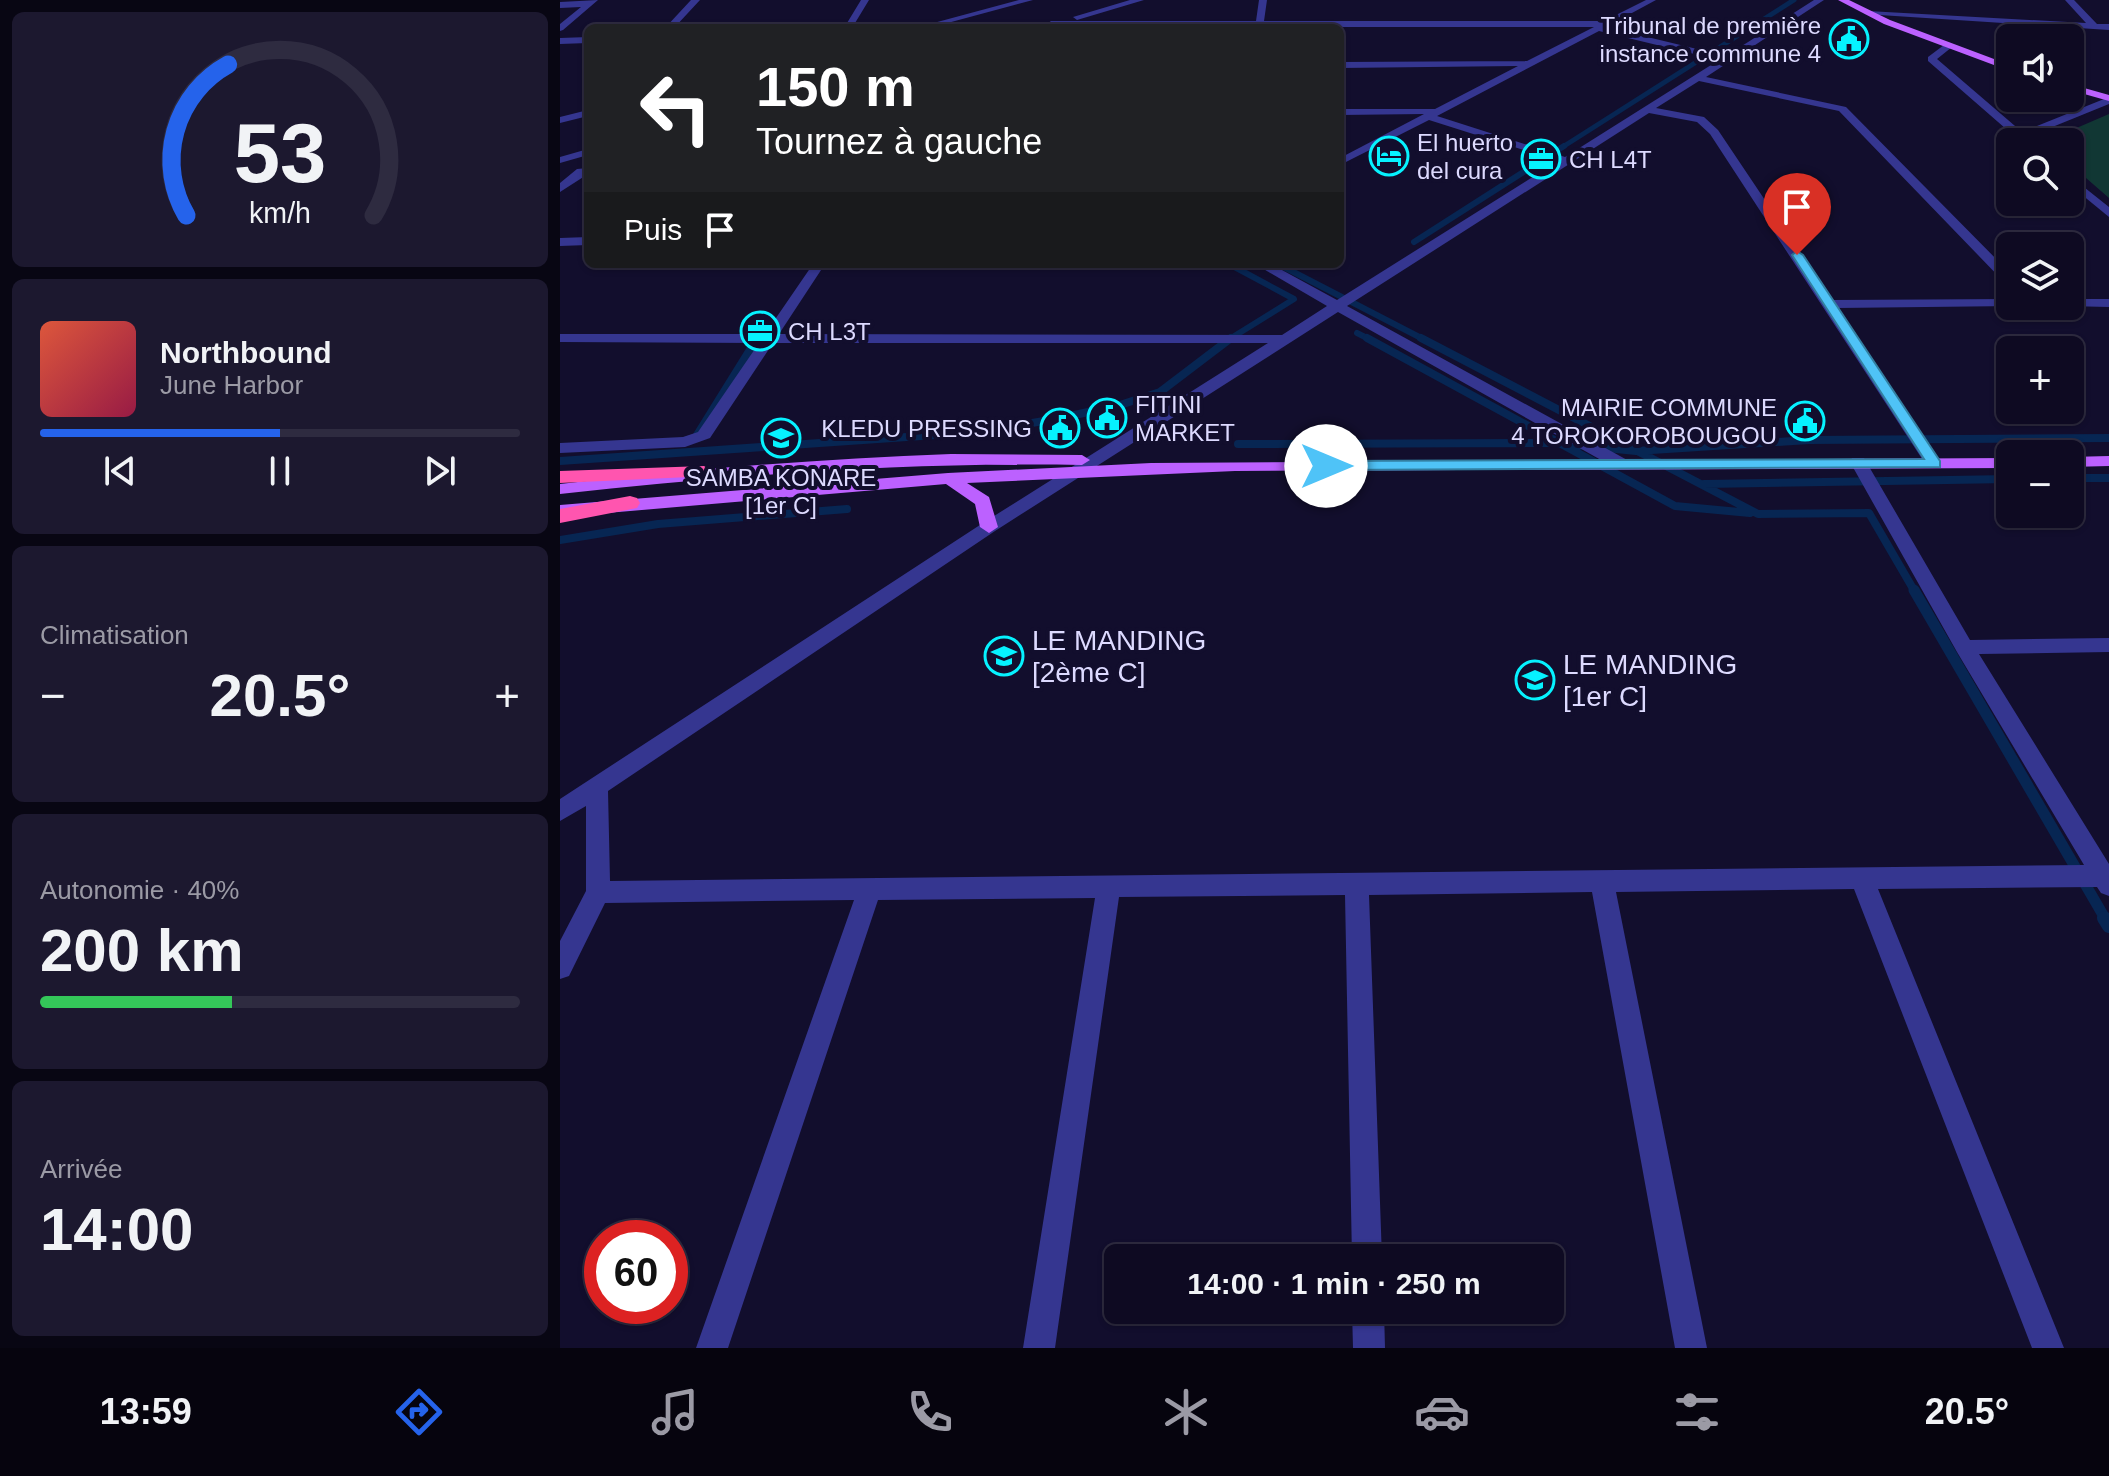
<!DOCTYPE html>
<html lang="fr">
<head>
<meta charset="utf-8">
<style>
  body { margin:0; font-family:Arial,sans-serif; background:#1c182f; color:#f1f3f6; height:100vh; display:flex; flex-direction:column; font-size:30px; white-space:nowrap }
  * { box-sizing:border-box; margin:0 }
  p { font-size:26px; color:#9b9aa5 }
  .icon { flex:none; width:44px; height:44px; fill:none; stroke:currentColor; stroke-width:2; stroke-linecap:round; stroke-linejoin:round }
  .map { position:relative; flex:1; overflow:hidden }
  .side { display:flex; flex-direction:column; gap:12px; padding:12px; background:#080613; width:560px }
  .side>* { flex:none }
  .banner { position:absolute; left:24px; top:24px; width:760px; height:244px; border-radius:12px; box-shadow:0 2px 6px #0004,0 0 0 2px #2e2b40; background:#202124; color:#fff; overflow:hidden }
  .buttons { position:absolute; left:1436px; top:24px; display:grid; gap:16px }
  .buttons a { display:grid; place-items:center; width:88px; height:88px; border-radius:12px; background:#0e0a22; box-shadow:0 2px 6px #0004,0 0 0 2px #2e2b40; font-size:40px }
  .speed { position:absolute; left:24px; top:1220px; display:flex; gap:16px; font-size:40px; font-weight:700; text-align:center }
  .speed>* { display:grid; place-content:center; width:104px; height:104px; border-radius:50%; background:#0e0a22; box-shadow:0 2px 6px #0004,0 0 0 2px #2e2b40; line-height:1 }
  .speed .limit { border:12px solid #d22; background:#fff; color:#111 }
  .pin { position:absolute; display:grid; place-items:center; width:68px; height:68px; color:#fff; margin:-82px -34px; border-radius:50% 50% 50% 0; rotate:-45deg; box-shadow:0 0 8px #0007 }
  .pin .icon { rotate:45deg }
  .me { position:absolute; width:88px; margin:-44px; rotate:90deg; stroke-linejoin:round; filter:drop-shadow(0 0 6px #0008) }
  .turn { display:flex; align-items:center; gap:28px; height:168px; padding:0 40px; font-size:36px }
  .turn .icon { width:104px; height:104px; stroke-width:2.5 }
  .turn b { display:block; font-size:56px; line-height:68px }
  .then { display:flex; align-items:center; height:76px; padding:0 40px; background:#0003; gap:16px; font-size:30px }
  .big { font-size:60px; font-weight:700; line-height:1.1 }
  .side .widget { flex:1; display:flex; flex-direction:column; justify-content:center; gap:12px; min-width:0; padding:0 28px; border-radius:12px; background:#1c182f }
  .side .dial { align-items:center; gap:0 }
  .dial svg { height:208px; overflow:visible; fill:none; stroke:#2e2b40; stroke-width:7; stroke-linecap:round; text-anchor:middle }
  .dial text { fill:#f1f3f6; stroke:none }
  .song { display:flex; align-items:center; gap:24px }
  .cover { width:96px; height:96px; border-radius:12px; background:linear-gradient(135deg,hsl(10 70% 55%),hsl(340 70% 35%)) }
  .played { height:8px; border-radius:4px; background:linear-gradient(90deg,#2563eb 50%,#2e2b40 50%) }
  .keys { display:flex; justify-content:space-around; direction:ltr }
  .heat { display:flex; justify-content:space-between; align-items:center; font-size:44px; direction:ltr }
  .charge { height:12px; border-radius:6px; background:linear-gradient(90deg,#34c759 40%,#2e2b40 0) }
  .trip { position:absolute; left:544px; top:1244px; width:460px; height:80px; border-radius:12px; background:#0e0a22; box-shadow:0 2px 6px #0004,0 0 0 2px #2e2b40; font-weight:700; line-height:80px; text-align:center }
  .tabs { display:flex; height:128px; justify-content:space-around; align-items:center; background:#06040e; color:#9b9aa5 }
  .tabs .icon { width:56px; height:56px }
  .tabs .current { color:#2563eb }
  .tabs b { font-size:36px; color:#f1f3f6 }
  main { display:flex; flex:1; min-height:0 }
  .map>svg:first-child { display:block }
</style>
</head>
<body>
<main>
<section class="side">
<div class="widget dial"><svg viewBox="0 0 100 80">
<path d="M14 69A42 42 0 1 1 86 69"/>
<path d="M14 69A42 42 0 0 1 30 11" stroke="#2563eb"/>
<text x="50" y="56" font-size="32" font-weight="700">53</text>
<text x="50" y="72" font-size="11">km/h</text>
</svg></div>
<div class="widget">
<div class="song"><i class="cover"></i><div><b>Northbound</b><p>June Harbor</p></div></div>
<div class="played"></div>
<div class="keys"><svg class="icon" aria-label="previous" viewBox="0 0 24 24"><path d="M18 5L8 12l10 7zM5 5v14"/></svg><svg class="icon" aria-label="pause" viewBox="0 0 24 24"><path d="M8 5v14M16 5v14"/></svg><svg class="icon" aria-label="next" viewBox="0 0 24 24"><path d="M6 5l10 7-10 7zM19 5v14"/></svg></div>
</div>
<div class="widget"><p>Climatisation</p>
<div class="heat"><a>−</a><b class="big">20.5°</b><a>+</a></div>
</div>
<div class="widget"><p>Autonomie · 40%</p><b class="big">200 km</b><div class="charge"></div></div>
<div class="widget"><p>Arrivée</p><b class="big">14:00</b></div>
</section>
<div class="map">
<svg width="1549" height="1348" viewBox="0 0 1549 1348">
  <rect width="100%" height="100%" fill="#120e2d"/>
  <!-- green -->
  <path fill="#113734" d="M1549,114V198L1510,164V142H1484Z"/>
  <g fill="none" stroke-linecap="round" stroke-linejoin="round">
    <!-- stream-far4 -->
    <path stroke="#072653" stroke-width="5" d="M1001,148L1234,0"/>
    <!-- stream-far3 -->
    <path stroke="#072653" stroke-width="6" d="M854,242L1004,146
      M718,264L865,340
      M797,333L811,340
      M668,340L734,299L669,264"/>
    <!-- stream-far2 -->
    <path stroke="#072653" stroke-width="8" d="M807,338L1115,506L1190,513
      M861,338L1198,514L1309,513L1355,592
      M137,435L191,348
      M678,444L997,443L1076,451L1249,440L1549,438
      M0,461L419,432L501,418L560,405L600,392L671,338
      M1510,478H1549
      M1144,484L1450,479
      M0,540L98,524L287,509"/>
    <!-- stream-far1 -->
    <path stroke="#072653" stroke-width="11" d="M1354,590L1546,920"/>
    <!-- stream -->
    <path stroke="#072653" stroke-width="14" d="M1544,918L1549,926"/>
    <!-- minor -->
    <path fill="#353690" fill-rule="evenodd" d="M38,0L3,30L0,31V24L21,7L0,8V2Z
      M131,0H140L114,28H105Z
      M301,0H309L292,28H284Z
      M459,0H473L369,28H355Z
      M570,0H584L517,20L513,17Z
      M699,0H707L704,21H1044L1086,0H1096L1046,27L1166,56L1254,0H1264L1146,77L1286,107L1450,273V284L1445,283L1279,111L1139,81L1096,108L1144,117L1158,130L1272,300L1450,299V306H1454L1278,308L1382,464L1380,468H1368L1150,134L1137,122L1089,113L787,306L1069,461V469H1057L778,312L435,531L48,791L50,881L1524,865L1397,652L1290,462L1292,458H1304L1410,640L1549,638V652L1419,654L1549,864V896L1541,893L1537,887L1318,889L1504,1348H1472L1294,889L1056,892L1147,1348H1115L1032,892L809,895L822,1258H792L785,895L559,897L495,1348H463L535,898L318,900L168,1348H136L294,900L45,903L9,976L0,979V941L26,891V806L0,821V799L423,523L708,343H213L150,438L125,447L0,453V443L123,437L138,432L199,343L0,342V334H205L253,264H265L219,334L722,335L767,306L695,264H711L777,300L998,161L869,120L780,165V158L864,114L780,115V109H875L958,66L780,68V62L967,61L1034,27H491L487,24L491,21H696ZM1039,31L1159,60L1005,157L877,116Z
      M1505,0H1514L1537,24H1549V30L1304,14L1308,11L1526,23Z
      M28,37V43L0,44V38Z
      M1384,45L1392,47L1377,59L1462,132L1549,97V104L1468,137L1472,142H1461L1368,61V57Z
      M28,110V116L0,123V117Z
      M28,149V155L0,163V157Z
      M28,168V174L0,192V183L17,169Z
      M1510,176L1549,207V217L1510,185Z
      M28,237V245L0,246V238Z
      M1510,299H1549V307L1506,306H1510Z
      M792,1310H824L825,1348H793Z"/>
    <!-- major -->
    <path fill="#bc61ff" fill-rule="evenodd" d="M1278,0H1289L1330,20L1450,65V71L1324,24Z
      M1510,84L1549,95V101L1510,90Z
      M391,454L522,455L530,460L522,465C347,462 174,475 0,494V484C130,469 260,459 391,454Z
      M1549,456V466L1510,467V457Z
      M1450,458V468L675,471L407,483L429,497L438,527L429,533L420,527L415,504L386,484L0,517V505L388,473L591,463Z"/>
    <!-- highway -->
    <path fill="#ff55af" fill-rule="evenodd" d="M144,466L154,472L151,476L0,483V471Z
      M70,496L77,498L80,503L77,508L0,523V509Z"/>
  </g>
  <!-- route -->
  <path fill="#4fc3f7" stroke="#337fa1" stroke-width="2" d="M1237,251L1243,255L1380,461V467L766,470L758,466L766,461L1364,459L1232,255Z"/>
  <!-- icons -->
  <defs>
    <symbol id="civic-ring" viewBox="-11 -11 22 22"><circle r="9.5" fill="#120e2d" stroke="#06f2ff" stroke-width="1.5"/><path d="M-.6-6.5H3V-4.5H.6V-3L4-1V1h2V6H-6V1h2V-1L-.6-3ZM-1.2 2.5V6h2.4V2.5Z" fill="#06f2ff"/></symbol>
    <symbol id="hotel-ring" viewBox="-11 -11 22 22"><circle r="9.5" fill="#120e2d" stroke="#06f2ff" stroke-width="1.5"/><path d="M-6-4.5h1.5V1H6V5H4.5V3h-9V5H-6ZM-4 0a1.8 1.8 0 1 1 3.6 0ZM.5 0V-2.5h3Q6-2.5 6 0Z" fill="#06f2ff"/></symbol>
    <symbol id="office-ring" viewBox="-11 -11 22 22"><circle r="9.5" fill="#120e2d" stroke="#06f2ff" stroke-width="1.5"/><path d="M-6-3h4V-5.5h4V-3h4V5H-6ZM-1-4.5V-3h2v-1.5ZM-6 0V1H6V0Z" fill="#06f2ff"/></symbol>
    <symbol id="school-ring" viewBox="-11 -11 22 22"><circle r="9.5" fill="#120e2d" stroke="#06f2ff" stroke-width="1.5"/><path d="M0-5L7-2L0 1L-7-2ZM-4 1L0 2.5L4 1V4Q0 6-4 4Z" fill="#06f2ff"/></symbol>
  </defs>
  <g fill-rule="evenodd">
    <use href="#civic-ring" x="1267" y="17" width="44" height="44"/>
    <use href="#hotel-ring" x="807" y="134" width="44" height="44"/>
    <use href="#office-ring" x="959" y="137" width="44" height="44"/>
    <use href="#office-ring" x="178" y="309" width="44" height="44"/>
    <use href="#civic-ring" x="525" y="396" width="44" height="44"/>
    <use href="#civic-ring" x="1223" y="399" width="44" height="44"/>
    <use href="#civic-ring" x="478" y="406" width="44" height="44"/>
    <use href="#school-ring" x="199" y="416" width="44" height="44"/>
    <use href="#school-ring" x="422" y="634" width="44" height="44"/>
    <use href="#school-ring" x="953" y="658" width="44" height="44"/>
  </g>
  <g text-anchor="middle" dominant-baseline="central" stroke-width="8" stroke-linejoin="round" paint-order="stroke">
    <!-- far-poi labels -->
    <g font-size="24" fill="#dddaff" stroke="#120e2d" text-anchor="start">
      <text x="1261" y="25" text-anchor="end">Tribunal de première<tspan x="1261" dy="28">instance commune 4</tspan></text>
      <text x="857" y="142">El huerto<tspan x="857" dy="28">del cura</tspan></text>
      <text x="1009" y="159">CH L4T</text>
      <text x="228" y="331">CH L3T</text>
      <text x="575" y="404">FITINI<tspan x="575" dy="28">MARKET</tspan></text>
      <text x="1217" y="407" text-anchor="end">MAIRIE COMMUNE<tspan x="1217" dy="28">4 TOROKOROBOUGOU</tspan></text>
      <text x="472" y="428" text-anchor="end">KLEDU PRESSING</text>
      <text x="221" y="477" text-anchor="middle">SAMBA KONARE<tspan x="221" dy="28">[1er C]</tspan></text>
    </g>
    <!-- poi labels -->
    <g font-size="28" fill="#dddaff" stroke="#120e2d" text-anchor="start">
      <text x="472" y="640">LE MANDING<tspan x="472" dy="32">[2ème C]</tspan></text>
      <text x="1003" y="664">LE MANDING<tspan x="1003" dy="32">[1er C]</tspan></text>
    </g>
  </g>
</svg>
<div class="buttons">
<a><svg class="icon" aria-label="sound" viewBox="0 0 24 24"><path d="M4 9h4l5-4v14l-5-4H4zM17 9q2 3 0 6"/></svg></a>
<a><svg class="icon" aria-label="search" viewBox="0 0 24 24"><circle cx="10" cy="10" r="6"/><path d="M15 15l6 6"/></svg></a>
<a><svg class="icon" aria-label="layers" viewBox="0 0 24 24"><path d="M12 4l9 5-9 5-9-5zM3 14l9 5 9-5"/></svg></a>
<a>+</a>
<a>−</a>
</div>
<div class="speed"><div class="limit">60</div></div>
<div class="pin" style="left:1237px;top:255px;background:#d93025"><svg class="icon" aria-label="arrive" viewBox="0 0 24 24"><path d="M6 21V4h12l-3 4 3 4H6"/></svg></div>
<svg class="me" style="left:766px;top:466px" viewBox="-20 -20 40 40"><circle r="19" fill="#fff"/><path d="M0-13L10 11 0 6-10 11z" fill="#4fc3f7"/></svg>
<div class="trip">14:00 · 1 min · 250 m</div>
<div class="banner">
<div class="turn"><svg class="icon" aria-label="left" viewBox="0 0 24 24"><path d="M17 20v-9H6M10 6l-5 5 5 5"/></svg><div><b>150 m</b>Tournez à gauche</div></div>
<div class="then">Puis<svg class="icon" aria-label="arrive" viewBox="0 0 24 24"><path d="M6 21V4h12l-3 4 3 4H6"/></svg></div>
</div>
</div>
</main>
<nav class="tabs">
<b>13:59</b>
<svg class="icon current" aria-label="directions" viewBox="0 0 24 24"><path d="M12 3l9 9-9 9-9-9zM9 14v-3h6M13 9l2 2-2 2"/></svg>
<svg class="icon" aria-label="music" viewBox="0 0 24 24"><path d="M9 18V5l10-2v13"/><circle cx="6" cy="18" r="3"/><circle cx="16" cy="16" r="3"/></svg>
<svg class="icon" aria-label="phone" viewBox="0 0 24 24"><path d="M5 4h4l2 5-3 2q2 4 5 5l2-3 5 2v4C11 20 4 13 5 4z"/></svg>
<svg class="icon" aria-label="climate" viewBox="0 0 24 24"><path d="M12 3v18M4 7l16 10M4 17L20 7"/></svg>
<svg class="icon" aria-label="car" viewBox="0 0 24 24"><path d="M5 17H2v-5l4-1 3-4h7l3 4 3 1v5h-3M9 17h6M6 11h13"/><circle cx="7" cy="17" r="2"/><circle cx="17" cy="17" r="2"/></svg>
<svg class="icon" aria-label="filters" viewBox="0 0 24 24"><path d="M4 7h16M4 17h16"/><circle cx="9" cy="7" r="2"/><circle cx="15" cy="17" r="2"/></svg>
<b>20.5°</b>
</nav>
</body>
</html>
